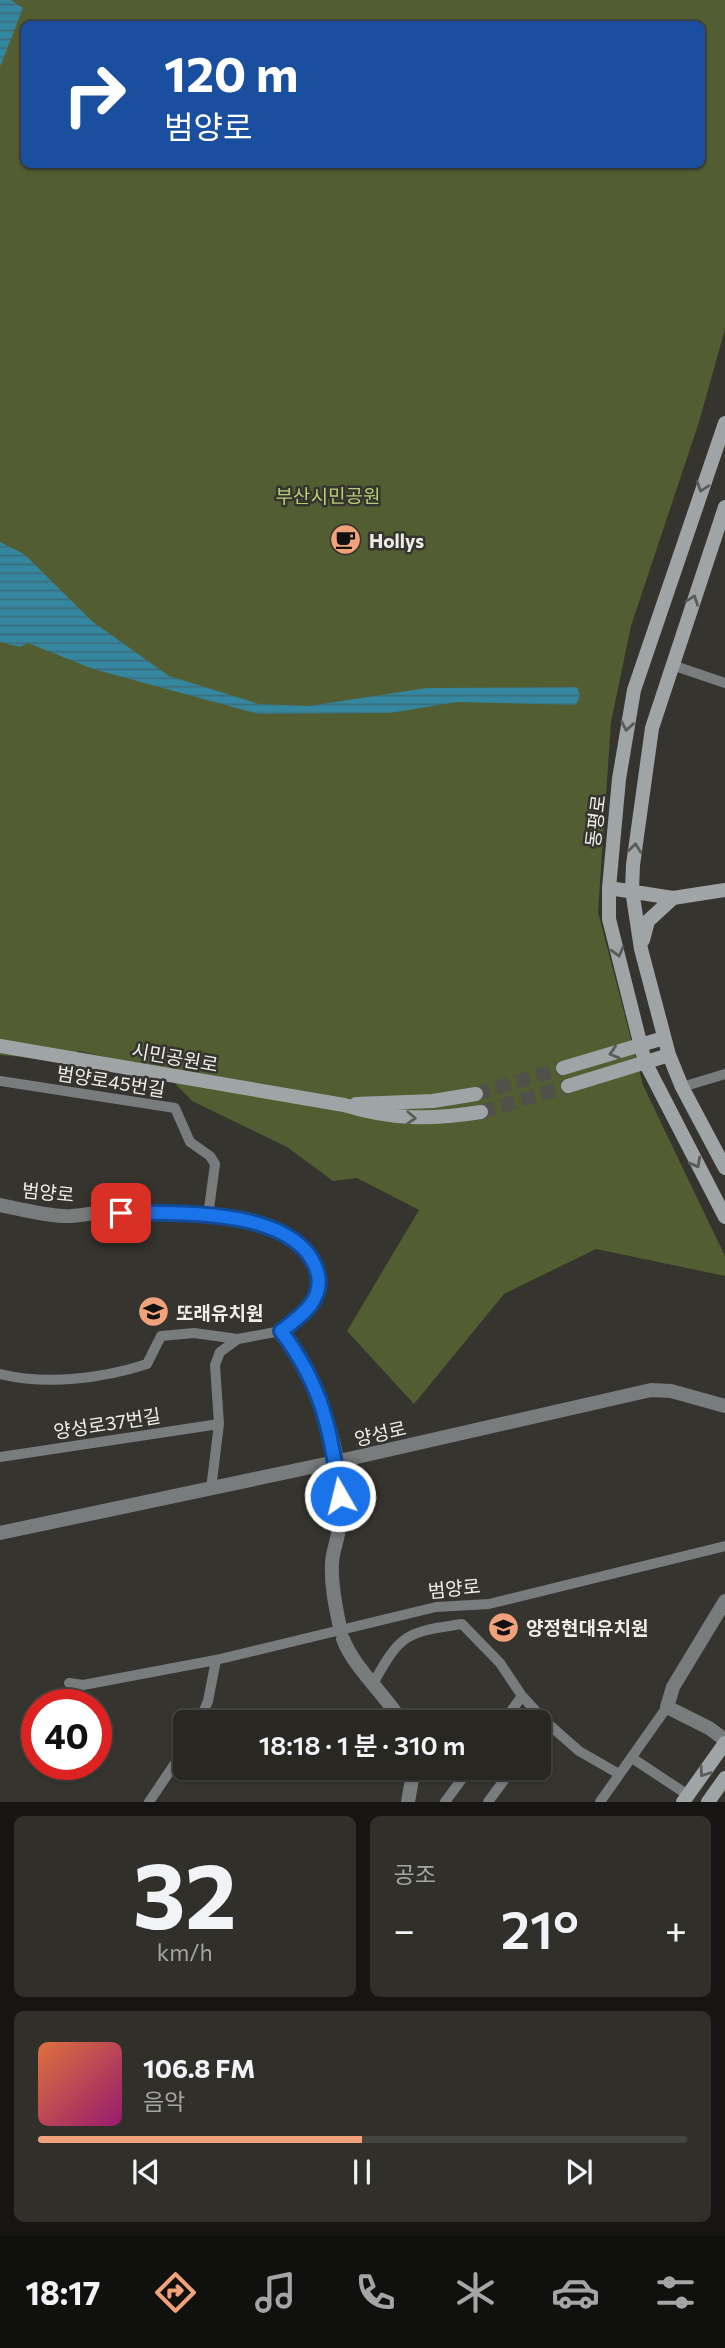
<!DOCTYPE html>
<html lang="ko">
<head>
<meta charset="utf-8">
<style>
  body { margin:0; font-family:Commissioner,"Noto Sans KR",sans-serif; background:#302f2a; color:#f1f3f6; height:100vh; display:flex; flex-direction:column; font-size:26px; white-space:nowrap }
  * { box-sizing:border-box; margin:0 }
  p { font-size:23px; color:#a5a5a5 }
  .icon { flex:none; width:38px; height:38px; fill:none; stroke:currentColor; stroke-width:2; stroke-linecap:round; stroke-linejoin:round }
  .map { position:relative; height:1802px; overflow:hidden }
  .panel { display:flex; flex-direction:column; gap:14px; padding:14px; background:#161513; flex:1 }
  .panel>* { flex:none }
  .guide { position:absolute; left:21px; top:21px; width:684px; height:147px; border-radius:10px; box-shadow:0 2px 5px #0004,0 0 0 2px #444440; background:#1a4fa0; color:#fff; overflow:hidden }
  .speed { position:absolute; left:21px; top:1689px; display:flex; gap:14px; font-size:35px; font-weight:700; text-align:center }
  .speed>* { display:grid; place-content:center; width:91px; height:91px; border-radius:50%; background:#282722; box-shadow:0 2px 5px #0004,0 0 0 2px #444440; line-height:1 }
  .speed .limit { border:10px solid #d22; background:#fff; color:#111 }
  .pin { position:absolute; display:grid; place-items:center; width:60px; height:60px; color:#fff; margin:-30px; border-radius:14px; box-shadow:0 4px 10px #0006 }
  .me { position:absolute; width:77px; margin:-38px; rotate:352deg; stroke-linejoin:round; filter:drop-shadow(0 0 5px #0008) }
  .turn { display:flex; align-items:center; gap:24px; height:147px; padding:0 28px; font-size:32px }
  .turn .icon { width:91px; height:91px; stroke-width:2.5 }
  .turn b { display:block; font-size:49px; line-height:60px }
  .big { font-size:52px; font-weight:600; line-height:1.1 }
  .panel .tile { flex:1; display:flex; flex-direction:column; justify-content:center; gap:10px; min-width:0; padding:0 24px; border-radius:10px; background:#302f2a }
  .panel .dial { align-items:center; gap:0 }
  .dial b { font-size:91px; line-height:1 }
  .song { display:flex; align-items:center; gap:21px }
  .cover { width:84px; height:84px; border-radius:10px; background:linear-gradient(135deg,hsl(20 70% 55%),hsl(320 70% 35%)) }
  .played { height:7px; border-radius:4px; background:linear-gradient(90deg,#f1a27b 50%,#444440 50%) }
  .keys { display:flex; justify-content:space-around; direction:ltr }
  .heat { display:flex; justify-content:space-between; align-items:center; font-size:38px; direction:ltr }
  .panel .tiles { flex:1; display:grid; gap:14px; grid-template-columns:1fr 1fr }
  .tile:last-child { grid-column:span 2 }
  .trip { position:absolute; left:173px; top:1710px; width:378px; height:70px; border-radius:10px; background:#282722; box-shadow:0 2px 5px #0004,0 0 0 2px #444440; font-weight:600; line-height:70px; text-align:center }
  .dock { display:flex; height:112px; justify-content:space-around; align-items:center; background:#10100e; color:#a5a5a5 }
  .dock .icon { width:49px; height:49px }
  .dock .current { color:#f1a27b }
  .dock b { font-size:32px; color:#f1f3f6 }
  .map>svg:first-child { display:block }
</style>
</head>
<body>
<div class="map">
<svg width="725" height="1802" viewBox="0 0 725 1802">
  <defs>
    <pattern id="water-rules" width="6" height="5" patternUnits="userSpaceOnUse" patternTransform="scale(1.75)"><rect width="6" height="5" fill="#35869f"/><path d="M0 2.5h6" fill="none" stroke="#3c6d7b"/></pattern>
  </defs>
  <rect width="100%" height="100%" fill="#35342e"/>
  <!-- park -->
  <path fill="#525d31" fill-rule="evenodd" d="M0,0H725V329L699,422L631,626L611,722L598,912L643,1085L725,1256V1276L596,1249L504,1294L414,1404L347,1331L419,1210L357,1178L333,1181L287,1147L192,1101L162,1070L79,1051L57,1060L0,1055ZM24,24H702V164H24Z"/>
  <!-- water -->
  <path fill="url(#water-rules)" d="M0,0H11L23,8L0,67Z
    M0,542L24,554L93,622L169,676L259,704L309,706L427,688L577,687L580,696L576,705L457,702L390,713L259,714L93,669L28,643L20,647L0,642Z"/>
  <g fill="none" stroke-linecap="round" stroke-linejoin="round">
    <!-- secondary-tunnel -->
    <path stroke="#51504a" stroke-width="14" stroke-dasharray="14 7" stroke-linecap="butt" d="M476,1094L563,1068
      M481,1112L568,1086"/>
    <!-- minor -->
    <path stroke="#787c7d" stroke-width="10" d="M672,665L725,683
      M0,1081L175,1108L190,1142L210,1156L215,1164L208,1216
      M682,1087L725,1074
      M0,1374C47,1385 101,1379 147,1364L161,1336L194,1333L238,1339
      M0,1457L219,1424
      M211,1489L219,1424L215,1365L220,1352L238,1339L281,1331
      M374,1682C401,1633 407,1632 462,1624L500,1663L522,1696L545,1721L579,1751L619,1774
      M69,1683L83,1685L216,1660
      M199,1722L208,1701L216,1660L436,1607L489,1604L725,1546
      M503,1722L522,1696
      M632,1758L688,1795
      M149,1802L186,1747
      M445,1802L470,1768
      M488,1802L513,1768
      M600,1802L667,1707"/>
    <!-- tertiary -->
    <path stroke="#787c7d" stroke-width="14" d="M0,1205C20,1209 43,1215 63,1216C75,1217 88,1213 100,1213C156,1211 293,1205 316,1268C327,1297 303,1315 281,1331C322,1387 347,1458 339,1527C338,1540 332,1552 332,1564C331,1584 335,1604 339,1623
      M0,1533L335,1462L651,1390L671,1391L725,1406
      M725,1601L673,1687L667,1707L709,1728L725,1740
      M343,1639C354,1668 385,1694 402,1722
      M408,1802L414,1768"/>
    <!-- secondary -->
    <path stroke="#9fa5a6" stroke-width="14" d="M725,423L634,690L619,779L609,888V919L645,1062L725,1217
      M725,507L652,728L633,865L632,890L641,949L669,1055L682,1087L725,1168
      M609,888L673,898L725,890
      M643,940L648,921L673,898
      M0,1046L344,1105C394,1120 430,1120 481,1112
      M563,1068L664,1038
      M568,1086L669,1055
      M356,1104L433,1101L476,1094
      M683,1802L725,1743
      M708,1802L725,1778"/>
  </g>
  <!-- one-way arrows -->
  <defs><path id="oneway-chevron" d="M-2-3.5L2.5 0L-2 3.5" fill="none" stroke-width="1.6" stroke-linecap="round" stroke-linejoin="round" transform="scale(1.75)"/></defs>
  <g stroke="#5a5c58">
    <use href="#oneway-chevron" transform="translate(702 487) rotate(109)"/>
    <use href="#oneway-chevron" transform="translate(693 600) rotate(-71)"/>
    <use href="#oneway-chevron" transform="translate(627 726) rotate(100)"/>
    <use href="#oneway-chevron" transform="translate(635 848) rotate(-83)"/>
    <use href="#oneway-chevron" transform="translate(618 952) rotate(75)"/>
    <use href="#oneway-chevron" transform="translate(614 1053) rotate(163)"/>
    <use href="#oneway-chevron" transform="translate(411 1118) rotate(3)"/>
    <use href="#oneway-chevron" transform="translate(696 1163) rotate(62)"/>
    <use href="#oneway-chevron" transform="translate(704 1772) rotate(126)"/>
  </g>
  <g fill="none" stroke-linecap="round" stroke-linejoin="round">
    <defs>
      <path id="route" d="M121,1213C174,1213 293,1207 316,1268C327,1297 303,1315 281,1331C323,1387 330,1429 340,1496"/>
    </defs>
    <!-- route casing -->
    <use href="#route" stroke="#114b97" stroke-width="18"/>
    <!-- route -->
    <use href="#route" stroke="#1a73e8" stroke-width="12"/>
  </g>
  <!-- icons -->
  <defs>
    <symbol id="cafe-disc" viewBox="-11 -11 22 22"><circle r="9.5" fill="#f1a27b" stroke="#35342e"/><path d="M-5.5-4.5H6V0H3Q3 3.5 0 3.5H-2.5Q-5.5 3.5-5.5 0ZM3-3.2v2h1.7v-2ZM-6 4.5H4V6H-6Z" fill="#111"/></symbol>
    <symbol id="school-disc" viewBox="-11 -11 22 22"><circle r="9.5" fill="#f1a27b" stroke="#35342e"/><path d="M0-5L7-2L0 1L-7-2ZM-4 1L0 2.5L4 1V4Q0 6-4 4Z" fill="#111"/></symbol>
  </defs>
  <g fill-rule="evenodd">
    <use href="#cafe-disc" x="328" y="522" width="35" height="35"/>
    <use href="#school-disc" x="136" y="1294" width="35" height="35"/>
    <use href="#school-disc" x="486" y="1610" width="35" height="35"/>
  </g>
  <g text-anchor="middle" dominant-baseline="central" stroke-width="5" stroke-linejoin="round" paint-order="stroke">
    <!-- park labels -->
    <g font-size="19" fill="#b6cc74" stroke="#35342e">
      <text x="328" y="495">부산시민공원</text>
    </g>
    <!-- poi labels -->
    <g font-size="19" font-weight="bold" fill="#eeede9" stroke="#35342e" text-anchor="start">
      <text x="369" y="540">Hollys</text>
      <text x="176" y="1312">또래유치원</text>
      <text x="526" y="1627">양정현대유치원</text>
    </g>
    <!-- street labels -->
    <g font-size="19" fill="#eeede9" stroke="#35342e">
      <text transform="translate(595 821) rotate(-83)">동평로</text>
      <text transform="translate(175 1057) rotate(10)">시민공원로</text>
      <text transform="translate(111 1081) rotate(9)">범양로45번길</text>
      <text transform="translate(48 1192) rotate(6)">범양로</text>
      <text transform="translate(107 1423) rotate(-9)">양성로37번길</text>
      <text transform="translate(380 1433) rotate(-13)">양성로</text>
      <text transform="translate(454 1588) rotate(-6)">범양로</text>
    </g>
  </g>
</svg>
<div class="speed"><div class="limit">40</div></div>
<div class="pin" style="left:121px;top:1213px;background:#d93025"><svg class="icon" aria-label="arrive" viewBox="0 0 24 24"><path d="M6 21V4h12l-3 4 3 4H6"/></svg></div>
<svg class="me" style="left:340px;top:1496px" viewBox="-20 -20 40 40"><circle r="17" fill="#1a73e8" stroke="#fff" stroke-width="3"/><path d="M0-11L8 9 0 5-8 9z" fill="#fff"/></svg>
<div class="trip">18:18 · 1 분 · 310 m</div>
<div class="guide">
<div class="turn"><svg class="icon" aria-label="right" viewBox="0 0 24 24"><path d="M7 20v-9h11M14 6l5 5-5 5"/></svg><div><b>120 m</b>범양로</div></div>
</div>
</div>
<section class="panel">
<div class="tiles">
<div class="tile dial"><b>32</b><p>km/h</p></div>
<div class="tile"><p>공조</p>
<div class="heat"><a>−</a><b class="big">21°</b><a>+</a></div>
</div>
<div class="tile">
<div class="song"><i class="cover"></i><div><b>106.8 FM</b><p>음악</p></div></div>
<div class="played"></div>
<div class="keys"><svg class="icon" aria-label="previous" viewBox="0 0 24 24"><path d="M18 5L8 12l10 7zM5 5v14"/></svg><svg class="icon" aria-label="pause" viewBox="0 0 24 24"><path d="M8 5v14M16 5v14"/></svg><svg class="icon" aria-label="next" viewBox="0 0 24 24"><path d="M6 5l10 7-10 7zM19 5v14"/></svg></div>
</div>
</div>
</section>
<nav class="dock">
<b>18:17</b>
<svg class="icon current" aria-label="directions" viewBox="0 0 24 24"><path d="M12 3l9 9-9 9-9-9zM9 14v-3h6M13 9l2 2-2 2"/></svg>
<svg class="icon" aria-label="music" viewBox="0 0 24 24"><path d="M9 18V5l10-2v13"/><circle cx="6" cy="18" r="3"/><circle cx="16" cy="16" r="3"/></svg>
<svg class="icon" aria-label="phone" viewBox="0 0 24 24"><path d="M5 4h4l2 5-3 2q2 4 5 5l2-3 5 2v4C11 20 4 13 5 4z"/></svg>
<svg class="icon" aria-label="climate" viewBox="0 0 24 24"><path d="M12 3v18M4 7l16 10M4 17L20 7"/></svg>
<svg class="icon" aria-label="car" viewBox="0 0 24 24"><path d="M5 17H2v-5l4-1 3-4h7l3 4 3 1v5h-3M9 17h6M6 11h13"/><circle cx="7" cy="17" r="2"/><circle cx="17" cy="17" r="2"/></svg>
<svg class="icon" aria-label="filters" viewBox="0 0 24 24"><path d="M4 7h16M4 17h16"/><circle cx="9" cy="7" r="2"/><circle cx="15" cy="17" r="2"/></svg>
</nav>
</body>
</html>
